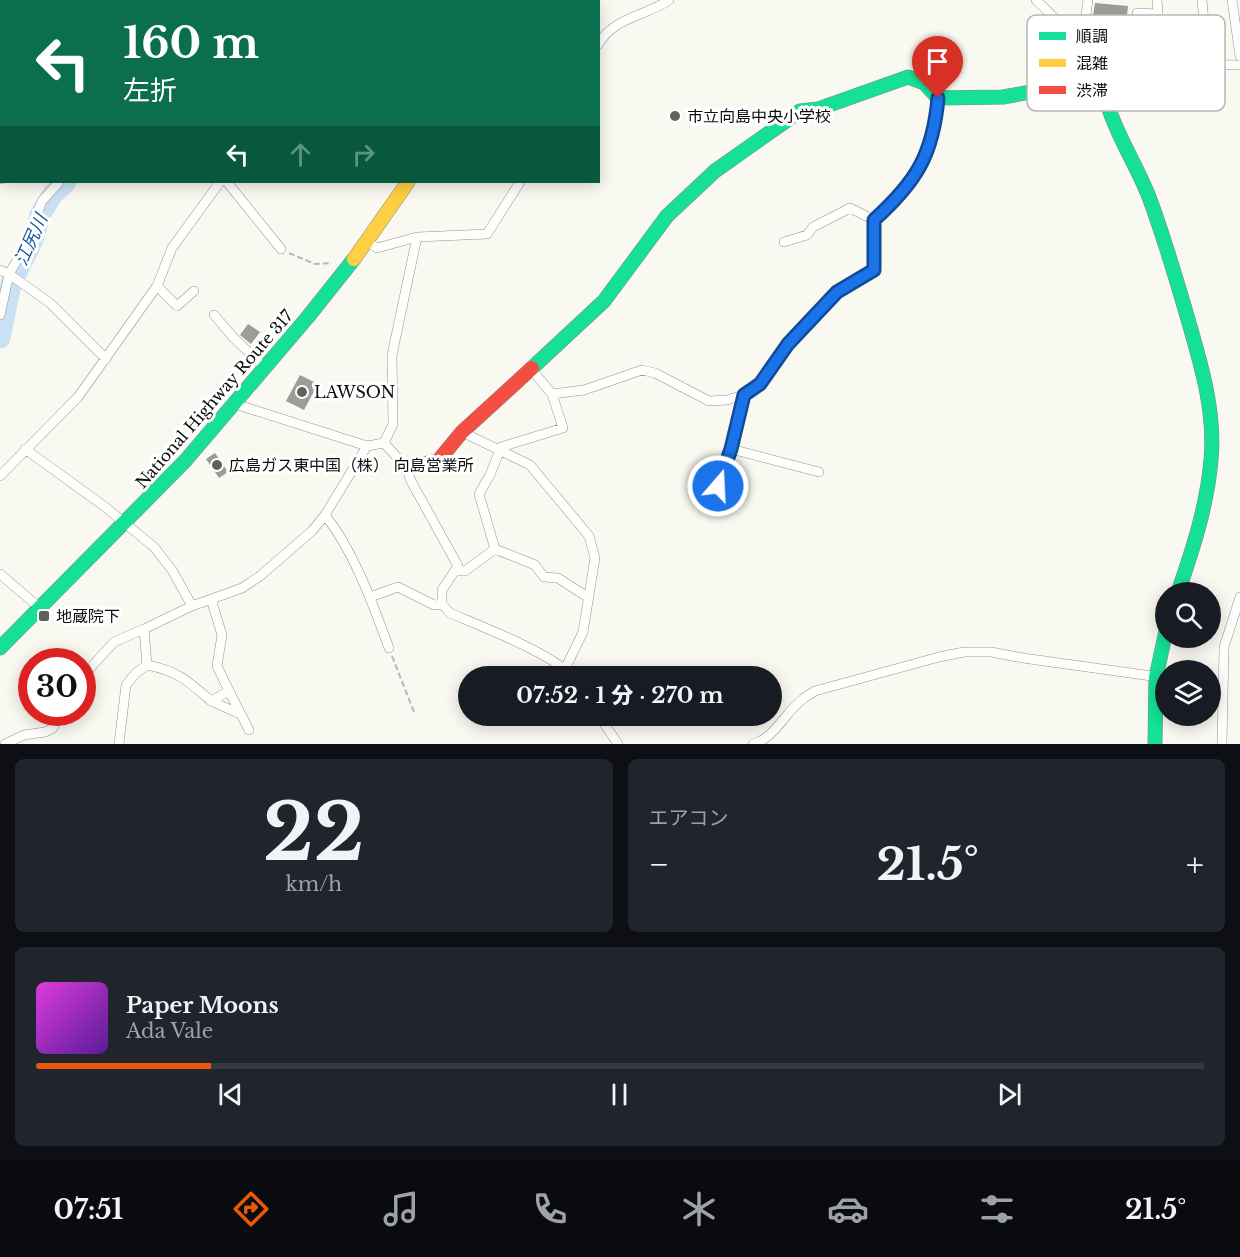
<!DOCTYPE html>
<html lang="ja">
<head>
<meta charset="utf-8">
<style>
  body { margin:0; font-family:"Libre Baskerville","Noto Sans JP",serif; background:#20242c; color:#f1f3f6; height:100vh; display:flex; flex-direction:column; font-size:22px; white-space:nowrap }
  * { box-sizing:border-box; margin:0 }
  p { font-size:20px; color:#9ea1a6 }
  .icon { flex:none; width:33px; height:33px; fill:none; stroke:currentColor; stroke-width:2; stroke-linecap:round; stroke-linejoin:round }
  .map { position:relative; height:744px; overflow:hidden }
  .side { display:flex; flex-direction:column; gap:15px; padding:15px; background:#0d0f14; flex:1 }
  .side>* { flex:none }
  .banner { position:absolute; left:0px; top:0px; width:600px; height:183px; box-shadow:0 3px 15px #0003; background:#0b6e4f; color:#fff; overflow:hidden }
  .controls { position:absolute; left:1155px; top:582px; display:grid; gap:12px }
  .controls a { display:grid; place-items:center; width:66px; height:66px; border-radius:50%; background:#171b24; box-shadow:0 3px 15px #0003; font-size:30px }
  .speed { position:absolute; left:18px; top:648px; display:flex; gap:12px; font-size:30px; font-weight:700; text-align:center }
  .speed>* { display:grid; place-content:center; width:78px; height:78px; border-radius:50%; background:#171b24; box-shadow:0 3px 15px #0003; line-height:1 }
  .speed .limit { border:9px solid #d22; background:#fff; color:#111 }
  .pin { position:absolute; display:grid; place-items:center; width:51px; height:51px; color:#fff; margin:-62px -26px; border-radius:50% 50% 50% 0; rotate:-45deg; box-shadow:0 0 6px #0007 }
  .pin .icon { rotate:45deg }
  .me { position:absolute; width:66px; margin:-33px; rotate:19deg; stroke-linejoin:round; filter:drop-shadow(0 0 4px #0008) }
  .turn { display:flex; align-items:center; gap:21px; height:126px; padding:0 24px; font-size:27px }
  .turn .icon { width:78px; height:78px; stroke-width:2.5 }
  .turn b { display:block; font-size:42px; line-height:51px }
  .lanes { display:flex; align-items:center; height:57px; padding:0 24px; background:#0003; justify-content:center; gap:30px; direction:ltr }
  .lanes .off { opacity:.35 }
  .big { font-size:45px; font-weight:800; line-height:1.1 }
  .side .widget { flex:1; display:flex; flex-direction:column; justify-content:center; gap:9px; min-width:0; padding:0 21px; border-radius:9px; background:#20242c }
  .side .dial { align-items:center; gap:0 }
  .dial b { font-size:78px; line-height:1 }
  .song { display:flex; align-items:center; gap:18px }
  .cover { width:72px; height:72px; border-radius:9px; background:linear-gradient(135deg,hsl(300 70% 55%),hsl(270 70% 35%)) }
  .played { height:6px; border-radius:3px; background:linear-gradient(90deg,#ea580c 15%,#363941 15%) }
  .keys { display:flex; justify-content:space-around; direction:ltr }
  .heat { display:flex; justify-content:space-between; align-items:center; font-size:33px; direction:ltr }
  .side .tiles { flex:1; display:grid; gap:15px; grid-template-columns:1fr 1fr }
  .widget:last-child { grid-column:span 2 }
  .trip { position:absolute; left:458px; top:666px; width:324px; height:60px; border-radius:30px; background:#171b24; box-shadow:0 3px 15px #0003; font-weight:800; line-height:60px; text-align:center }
  .tab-bar { display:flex; height:96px; justify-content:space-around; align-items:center; background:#090b0e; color:#9ea1a6 }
  .tab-bar .icon { width:42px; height:42px }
  .tab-bar .active { color:#ea580c }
  .tab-bar b { font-size:27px; color:#f1f3f6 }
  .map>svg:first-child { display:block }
</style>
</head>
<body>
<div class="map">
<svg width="1240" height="744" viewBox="0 0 1240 744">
  <rect width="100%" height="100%" fill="#faf9f1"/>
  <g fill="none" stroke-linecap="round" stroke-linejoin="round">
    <!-- river -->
    <path stroke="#c9e1f2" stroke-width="21" d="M244,2L246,0
      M0,338L11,284L33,240L40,215L53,194L66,182"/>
  </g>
  <!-- building -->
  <path fill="#9d9c97" d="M1095,3L1128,6L1126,26L1092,22Z
    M248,324L260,332L251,344L240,335Z
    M300,375L318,384L304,410L286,401Z
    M215,453L228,472L219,478L206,459Z"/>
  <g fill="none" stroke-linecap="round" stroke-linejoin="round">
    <defs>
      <path id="street" d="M320,0L321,2
        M1036,0L1092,54L1100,66C1146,59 1194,65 1240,65
        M1202,0L1208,65
        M1232,0L1240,56
        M233,2L235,0
        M598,45C613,17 646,16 669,0
        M1082,45L1088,0
        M1138,64L1137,13L1158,14L1157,0
        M0,179H2
        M227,182L281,249
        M367,241L377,248L417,237L487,234L520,182
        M784,242L807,235L813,227L850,208L874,220
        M0,270L9,274L23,250L42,201L59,182
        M157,286L177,306L194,291
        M0,315L9,274L50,303L106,359
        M214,315L234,338L265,368
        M552,394L584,390L642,370L655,373L709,401L727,400L744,395L760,384L788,344L837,292L874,270V220C916,182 932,155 938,98
        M744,395L731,449L819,472
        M235,404L367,446L384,443L393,424L392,355L417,237
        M462,432L530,465L589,536L595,558L583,632L565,669
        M384,443L406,467L411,481L458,566L442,590V604L450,613C478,625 554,654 571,676
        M25,449L104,506L154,547L172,570L192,606
        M0,476L78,397L157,286L172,248L220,182
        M712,504L731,449
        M325,515C354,551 373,605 389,648
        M495,549L535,565L544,577L558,578L589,598
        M455,571H465L495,549L479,494L490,475L501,447L563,428L552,394L531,369
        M0,574L40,608
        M370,597L398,587L434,605L442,604
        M147,665L144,629L192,606L242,588L260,576L312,531L325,515L367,446
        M82,677L114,642L144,629
        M1210,683L1223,685
        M229,691L249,730
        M211,701L240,714
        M599,716L618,744
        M5,744L24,735L45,732L53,728L60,712
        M119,744L126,685L136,673L147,665C178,671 188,681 211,701L229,691L217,666L222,635L211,599
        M753,744C774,739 786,711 803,699C806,696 811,694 815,691L939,657L964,652H991L1023,658L1166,678
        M1222,744L1224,647L1240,597"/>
      <path id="fast" d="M481,0V2
        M1100,66C1103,79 1104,93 1108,106C1118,138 1137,166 1149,197C1163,234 1174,272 1185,309C1199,358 1216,409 1211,460C1207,506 1193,549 1178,592
        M532,368L604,301L667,216L715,171L800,111L818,109L908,77L924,83L938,98L1003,97L1103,79
        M0,648L185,461L307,318L354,259
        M1155,744L1156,677L1166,631"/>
      <path id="slow" d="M354,259L408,182"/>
      <path id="jam" d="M406,467L438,461L462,432L532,368"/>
    </defs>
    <!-- street casing -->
    <use href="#street" stroke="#949390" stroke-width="10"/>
    <!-- fast casing -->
    <use href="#fast" stroke="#8a8a86" stroke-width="15"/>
    <!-- slow casing -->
    <use href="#slow" stroke="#8a8a86" stroke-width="15"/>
    <!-- jam casing -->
    <use href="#jam" stroke="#8a8a86" stroke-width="15"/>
    <!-- path -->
    <path stroke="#b8b8b6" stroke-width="2" stroke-dasharray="6 3" stroke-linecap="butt" d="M289,253L315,264L332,263
      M392,656L414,712"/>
    <!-- street -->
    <use href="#street" stroke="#fefefd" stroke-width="9"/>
    <!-- fast -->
    <use href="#fast" stroke="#16e098" stroke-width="14"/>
    <!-- slow -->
    <use href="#slow" stroke="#ffcf43" stroke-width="14"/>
    <!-- jam -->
    <use href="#jam" stroke="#f24e42" stroke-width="14"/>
  </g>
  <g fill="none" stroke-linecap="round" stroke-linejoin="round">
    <defs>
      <path id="route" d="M718,486L731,449L744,395L760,384L788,344L837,292L874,270V220C916,182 933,155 938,98"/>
    </defs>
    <!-- route casing -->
    <use href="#route" stroke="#114b97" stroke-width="15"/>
    <!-- route -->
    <use href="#route" stroke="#1a73e8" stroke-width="10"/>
  </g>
  <!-- markers -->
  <g fill="#60605d" stroke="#fff" stroke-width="2">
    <circle cx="675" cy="116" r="6"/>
    <circle cx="302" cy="392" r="6"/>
    <circle cx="217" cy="465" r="6"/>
    <rect x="38" y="610" width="12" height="12" rx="3"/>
  </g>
  <g text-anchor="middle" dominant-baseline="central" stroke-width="6" stroke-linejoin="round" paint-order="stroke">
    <!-- poi labels -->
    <g font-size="16" fill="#0d0d0d" stroke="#fff" text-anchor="start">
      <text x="687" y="116">市立向島中央小学校</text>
      <text x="314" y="392">LAWSON</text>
      <text x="229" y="465">広島ガス東中国（株） 向島営業所</text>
      <text x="56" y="616">地蔵院下</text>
    </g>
    <!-- street labels -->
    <g font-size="16" fill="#0d0d0d" stroke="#fff">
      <text transform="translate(214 399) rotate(-49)">National Highway Route 317</text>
    </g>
    <!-- water labels -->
    <g font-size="18" font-style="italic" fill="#1c5899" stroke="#fff">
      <text transform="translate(31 240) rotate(-66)">江尻川</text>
    </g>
  </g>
  <!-- legend -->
  <rect x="1027" y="15" width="198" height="96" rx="9" fill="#fff" stroke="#b6b6b6" stroke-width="1.5"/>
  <rect x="1039" y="32" width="27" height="8" fill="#16e098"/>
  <rect x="1039" y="59" width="27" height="8" fill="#ffcf43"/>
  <rect x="1039" y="86" width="27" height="8" fill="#f24e42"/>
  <g font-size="16" fill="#0d0d0d">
    <text x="1076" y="42">順調</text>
    <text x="1076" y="69">混雑</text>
    <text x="1076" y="96">渋滞</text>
  </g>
</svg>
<div class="controls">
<a><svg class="icon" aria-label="search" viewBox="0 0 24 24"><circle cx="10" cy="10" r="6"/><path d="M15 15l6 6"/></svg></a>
<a><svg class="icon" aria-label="layers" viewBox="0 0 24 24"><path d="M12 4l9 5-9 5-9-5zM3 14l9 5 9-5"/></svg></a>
</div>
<div class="speed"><div class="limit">30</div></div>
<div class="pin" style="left:938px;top:98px;background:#d93025"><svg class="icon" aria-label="arrive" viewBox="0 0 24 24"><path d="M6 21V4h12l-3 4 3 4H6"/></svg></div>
<svg class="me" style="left:718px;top:486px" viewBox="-20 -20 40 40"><circle r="17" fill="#1a73e8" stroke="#fff" stroke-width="3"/><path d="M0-11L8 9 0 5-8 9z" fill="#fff"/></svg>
<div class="trip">07:52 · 1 分 · 270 m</div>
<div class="banner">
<div class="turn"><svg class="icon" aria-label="left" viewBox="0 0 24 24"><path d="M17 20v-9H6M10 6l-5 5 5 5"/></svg><div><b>160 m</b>左折</div></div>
<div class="lanes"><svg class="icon" aria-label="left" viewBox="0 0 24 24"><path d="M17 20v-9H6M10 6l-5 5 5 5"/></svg><svg class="icon off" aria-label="ahead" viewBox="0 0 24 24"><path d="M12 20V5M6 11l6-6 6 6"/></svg><svg class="icon off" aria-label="right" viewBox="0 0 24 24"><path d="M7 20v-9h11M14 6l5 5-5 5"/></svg></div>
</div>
</div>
<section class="side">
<div class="tiles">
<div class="widget dial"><b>22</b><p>km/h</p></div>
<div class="widget"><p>エアコン</p>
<div class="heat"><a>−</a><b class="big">21.5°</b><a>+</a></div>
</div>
<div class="widget">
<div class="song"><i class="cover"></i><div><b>Paper Moons</b><p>Ada Vale</p></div></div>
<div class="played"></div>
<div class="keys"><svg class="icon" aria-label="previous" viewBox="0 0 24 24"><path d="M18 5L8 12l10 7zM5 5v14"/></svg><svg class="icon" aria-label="pause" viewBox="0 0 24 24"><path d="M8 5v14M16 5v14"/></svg><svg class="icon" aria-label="next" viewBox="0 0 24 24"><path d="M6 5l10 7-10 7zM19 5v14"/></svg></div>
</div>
</div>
</section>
<nav class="tab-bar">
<b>07:51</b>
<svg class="icon active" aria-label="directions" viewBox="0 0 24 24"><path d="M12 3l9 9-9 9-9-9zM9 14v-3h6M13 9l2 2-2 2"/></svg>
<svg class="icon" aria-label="music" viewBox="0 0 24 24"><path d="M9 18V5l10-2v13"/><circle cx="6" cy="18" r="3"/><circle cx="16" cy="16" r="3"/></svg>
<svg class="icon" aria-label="phone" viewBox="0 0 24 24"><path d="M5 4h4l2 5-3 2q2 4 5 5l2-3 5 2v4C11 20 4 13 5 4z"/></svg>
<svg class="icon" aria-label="climate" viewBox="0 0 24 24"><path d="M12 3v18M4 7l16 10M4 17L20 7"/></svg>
<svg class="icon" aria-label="car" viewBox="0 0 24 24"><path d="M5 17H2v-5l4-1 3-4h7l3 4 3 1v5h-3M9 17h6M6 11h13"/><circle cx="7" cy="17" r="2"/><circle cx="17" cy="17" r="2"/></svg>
<svg class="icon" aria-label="filters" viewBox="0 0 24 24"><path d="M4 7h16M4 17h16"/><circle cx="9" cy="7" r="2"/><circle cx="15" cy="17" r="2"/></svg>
<b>21.5°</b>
</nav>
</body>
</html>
